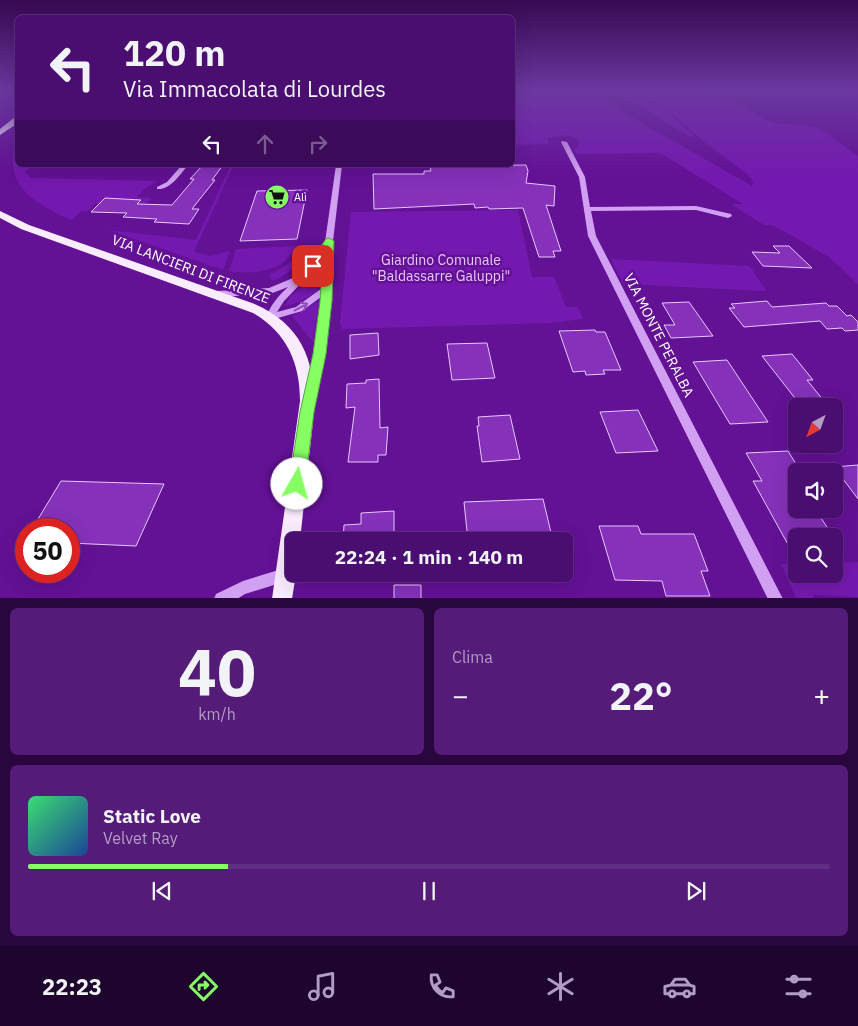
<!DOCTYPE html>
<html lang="it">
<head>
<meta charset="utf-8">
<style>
  body { margin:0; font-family:"IBM Plex Sans",sans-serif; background:#541b78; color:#f1f3f6; height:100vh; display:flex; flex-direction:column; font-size:19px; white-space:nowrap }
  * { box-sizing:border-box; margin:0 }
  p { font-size:16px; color:#b29cc3 }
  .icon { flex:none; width:28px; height:28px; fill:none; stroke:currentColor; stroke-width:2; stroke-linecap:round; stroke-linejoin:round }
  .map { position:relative; height:598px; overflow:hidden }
  .panel { display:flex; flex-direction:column; gap:10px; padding:10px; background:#29073e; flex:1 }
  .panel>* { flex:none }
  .top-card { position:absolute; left:15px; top:15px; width:500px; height:152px; border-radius:8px; box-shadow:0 5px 20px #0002,0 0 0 1px #612d83; background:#4a0d70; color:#f1f3f6; overflow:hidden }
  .needle { width:32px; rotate:221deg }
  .tools { position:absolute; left:788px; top:398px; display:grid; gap:10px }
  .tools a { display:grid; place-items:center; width:55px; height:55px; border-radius:8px; background:#4a0d70; box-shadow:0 5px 20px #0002,0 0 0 1px #612d83; font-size:25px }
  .speed { position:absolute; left:15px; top:518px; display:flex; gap:10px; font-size:25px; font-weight:700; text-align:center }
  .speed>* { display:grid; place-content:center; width:65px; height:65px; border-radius:50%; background:#4a0d70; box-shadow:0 5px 20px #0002,0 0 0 1px #612d83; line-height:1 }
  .speed .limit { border:8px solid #d22; background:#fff; color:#111 }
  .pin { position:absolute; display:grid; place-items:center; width:42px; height:42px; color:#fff; margin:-21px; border-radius:10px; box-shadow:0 2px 8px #0006 }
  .me { position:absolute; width:55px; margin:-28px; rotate:7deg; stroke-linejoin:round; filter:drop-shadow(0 0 4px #0008) }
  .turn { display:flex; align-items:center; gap:18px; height:105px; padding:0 25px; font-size:22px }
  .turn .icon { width:65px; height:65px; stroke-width:2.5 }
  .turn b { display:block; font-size:35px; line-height:42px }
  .lanes { display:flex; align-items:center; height:48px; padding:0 25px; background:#0003; justify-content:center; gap:25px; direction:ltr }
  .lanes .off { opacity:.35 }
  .big { font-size:38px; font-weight:700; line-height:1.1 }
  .panel .widget { flex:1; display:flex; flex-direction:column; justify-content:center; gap:8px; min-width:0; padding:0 18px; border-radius:8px; background:#541b78 }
  .panel .dial { align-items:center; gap:0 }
  .dial b { font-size:65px; line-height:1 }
  .song { display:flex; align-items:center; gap:15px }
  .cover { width:60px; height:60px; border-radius:8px; background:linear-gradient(135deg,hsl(140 70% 55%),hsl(220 70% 35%)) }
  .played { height:5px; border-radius:2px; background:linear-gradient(90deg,#86ff62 25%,#612d83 25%) }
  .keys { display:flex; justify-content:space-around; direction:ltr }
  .heat { display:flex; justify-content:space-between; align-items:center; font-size:28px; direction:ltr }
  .panel .tiles { flex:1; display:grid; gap:10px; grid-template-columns:1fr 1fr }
  .widget:last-child { grid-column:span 2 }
  .trip { position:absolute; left:285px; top:532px; width:288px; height:50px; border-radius:8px; background:#4a0d70; box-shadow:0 5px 20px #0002,0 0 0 1px #612d83; font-weight:700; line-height:50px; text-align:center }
  .menu { display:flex; height:80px; justify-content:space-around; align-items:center; background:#1e052d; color:#b29cc3 }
  .menu .icon { width:35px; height:35px }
  .menu .selected { color:#86ff62 }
  .menu b { font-size:22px; color:#f1f3f6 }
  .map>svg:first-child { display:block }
</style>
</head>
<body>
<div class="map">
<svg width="858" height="599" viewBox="0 0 858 599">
  <rect width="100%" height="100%" fill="#631195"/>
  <!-- green -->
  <path fill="#7419af" d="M512,90H630L671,115L696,138C681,134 669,123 655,115C636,103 612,93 590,90L655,132L661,134L752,186L753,181L747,174L703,141L674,115L632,90H671L733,102L742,105L764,119L775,123L817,127L858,156V284L829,257L773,225H764L731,204H743L660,153L576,154L574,150L579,144V141C569,132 557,137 547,138L549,144L513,145Z
    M17,140L18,165H33L25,172L31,178L158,181L144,189L137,197L152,198L146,204H137L140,200L105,199L100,204H95L87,212L81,211L72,220C38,206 0,185 17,140Z
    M231,165H239L233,166L194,252L210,256L230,251L223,270L109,230L196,240Z
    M518,210L532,277H554L566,307H578L583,319L549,323L342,329L340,322L351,212Z
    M295,246C287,272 251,275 229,271L236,249Z
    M301,246H309C303,262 287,277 271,281L270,274C284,268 297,261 301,246Z
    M611,259L750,266L766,291L623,284Z
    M324,267C323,272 324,279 322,283C318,294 296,305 285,306L290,297Z
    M319,301L313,342L292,316Z
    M858,562V597L813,595L814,599L796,598L781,564H796V574H834V563Z"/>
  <!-- building -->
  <path fill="#8531ba" stroke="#e8c7fd" d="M203,165H223L212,180H215L192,209H199L189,224L154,222L157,219L123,217L127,213L91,212L105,198L141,200L137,204L172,205L194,179H190Z
    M526,165L528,171L526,183L555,186L554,206L546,205L561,251H553L555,257H539L523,208L489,209L488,207L475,208L474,204L374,209L373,174H424V171H431L430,166Z
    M307,190L297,239L240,241L257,191Z
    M773,246H789L812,268L763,266L752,252L780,253Z
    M767,301L772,307L826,303L829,306H837L847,316L851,315L858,322V330L845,331L842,328L827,329L820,321L744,327L729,308H735L731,304Z
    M689,302L713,336L671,338L664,325H675L662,303Z
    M595,330L596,332H605L621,370H603L605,374L586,375L585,371L573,372L559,331Z
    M378,333L379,355L350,359V335Z
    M487,343L495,378L452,380L447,344Z
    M792,354L813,380H807L828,406H807L803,401L798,402L762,356Z
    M727,360L768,422L730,424L693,362Z
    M379,379L380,428L388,427L386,455H378V462H348L355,407L346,408L347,384L366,383V380Z
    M638,410L658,451L616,453L600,412Z
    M510,415L520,459L482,462L477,426H479L478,417Z
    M788,451L796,464V509H815L833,536H796V559L753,481H762L746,453Z
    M858,465V499L834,467Z
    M61,481L164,484L136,546L69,543V529H32Z
    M543,499L553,541H468L464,502Z
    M394,511V541H343L344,525L361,524V513Z
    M599,526H638L641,534H694L708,571H701L710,596H666L662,581L615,580Z
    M394,585H421V599H394Z"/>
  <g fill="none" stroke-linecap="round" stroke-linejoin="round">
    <!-- minor -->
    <path fill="#d2a0f3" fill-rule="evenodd" d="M562,141L567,142L585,177L590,207L696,206L731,214L732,216L728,218L696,210L591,211L596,236L783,599H768L588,236L579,177L561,142Z
      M182,165H188C180,175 170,190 157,189V187L167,182Z
      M336,165H342L333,241L331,289L325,354L316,394L315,397L311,398L307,397L306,394L315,354L321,297L302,311L271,320L268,319L266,317C271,305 278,296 288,287L270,294L217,297L213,294L217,291L269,288L293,278L298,277L313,261L325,242ZM324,256L322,288L296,307L277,312L284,301L312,272Z
      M285,568L290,570L292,575L290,580L245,594L237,599H214L216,594L243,581Z"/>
    <!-- major -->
    <path fill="#f9ecff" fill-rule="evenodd" d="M15,117H18V123L0,135V129Z
      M0,211L29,225L252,303C323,333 317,393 309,457C306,485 303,513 300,541H294V574H296L292,599H272L300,401C300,363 287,333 253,313L21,229L0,218Z"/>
  </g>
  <!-- one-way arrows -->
  <defs><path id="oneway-shaft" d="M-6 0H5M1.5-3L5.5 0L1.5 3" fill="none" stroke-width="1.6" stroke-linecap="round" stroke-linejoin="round" transform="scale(1.25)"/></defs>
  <use stroke="#8f4abb" href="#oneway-shaft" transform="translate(301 307) rotate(-28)"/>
  <!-- sky -->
  <linearGradient id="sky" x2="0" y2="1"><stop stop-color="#360952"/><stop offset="0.52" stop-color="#6b38a0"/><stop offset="1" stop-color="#6b38a0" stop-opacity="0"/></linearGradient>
  <rect width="858" height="174" fill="url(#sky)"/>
  <!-- route -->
  <path fill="#86ff62" stroke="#57a640" d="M329,238L334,241L332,301L326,354L314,412L305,484L303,490L297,492L292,490L289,484L300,412L313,354L320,301L323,258L316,268H309L307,266L326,239Z"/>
  <!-- icons -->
  <defs>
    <symbol id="supermarket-disc" viewBox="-11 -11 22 22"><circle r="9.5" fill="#86ff62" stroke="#631195"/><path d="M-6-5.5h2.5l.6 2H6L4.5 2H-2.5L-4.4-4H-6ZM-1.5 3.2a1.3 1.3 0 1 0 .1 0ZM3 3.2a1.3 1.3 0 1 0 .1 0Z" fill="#111"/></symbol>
  </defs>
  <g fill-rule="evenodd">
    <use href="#supermarket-disc" x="263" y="183" width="28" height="28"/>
  </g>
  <g text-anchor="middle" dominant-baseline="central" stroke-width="5" stroke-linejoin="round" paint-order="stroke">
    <!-- far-poi labels -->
    <g font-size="11" fill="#fff" stroke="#631195" text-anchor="start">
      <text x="294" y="197">Alì</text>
    </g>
    <!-- park labels -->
    <g font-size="14" fill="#e8c7fd" stroke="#631195">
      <text x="441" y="260">Giardino Comunale<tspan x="441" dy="16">"Baldassarre Galuppi"</tspan></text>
    </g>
    <!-- street labels -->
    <g font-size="14" fill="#fff" stroke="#631195">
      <text transform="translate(191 269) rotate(21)">VIA LANCIERI DI FIRENZE</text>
      <text transform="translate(659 335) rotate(63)">VIA MONTE PERALBA</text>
    </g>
  </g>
</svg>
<div class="tools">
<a><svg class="needle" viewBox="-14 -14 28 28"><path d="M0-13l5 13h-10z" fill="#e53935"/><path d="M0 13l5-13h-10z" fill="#b29cc3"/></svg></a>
<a><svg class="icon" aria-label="sound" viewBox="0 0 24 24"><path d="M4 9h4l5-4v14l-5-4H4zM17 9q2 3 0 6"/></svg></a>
<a><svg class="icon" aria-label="search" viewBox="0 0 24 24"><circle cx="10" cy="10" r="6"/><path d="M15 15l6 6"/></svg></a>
</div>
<div class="speed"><div class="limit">50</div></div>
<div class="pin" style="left:313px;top:266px;background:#d93025"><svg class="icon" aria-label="arrive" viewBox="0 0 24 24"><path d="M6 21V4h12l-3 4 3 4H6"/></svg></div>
<svg class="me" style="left:297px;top:484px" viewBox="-20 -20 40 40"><circle r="19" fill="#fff"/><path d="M0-13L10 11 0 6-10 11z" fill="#86ff62"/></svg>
<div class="trip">22:24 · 1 min · 140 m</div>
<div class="top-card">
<div class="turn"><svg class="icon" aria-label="left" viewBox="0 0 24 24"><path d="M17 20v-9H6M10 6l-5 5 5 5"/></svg><div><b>120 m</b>Via Immacolata di Lourdes</div></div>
<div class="lanes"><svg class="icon" aria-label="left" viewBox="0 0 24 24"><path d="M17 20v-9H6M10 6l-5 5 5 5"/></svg><svg class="icon off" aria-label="ahead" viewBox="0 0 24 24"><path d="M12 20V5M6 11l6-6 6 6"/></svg><svg class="icon off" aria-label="right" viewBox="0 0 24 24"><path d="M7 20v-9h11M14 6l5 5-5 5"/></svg></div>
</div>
</div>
<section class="panel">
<div class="tiles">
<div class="widget dial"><b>40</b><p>km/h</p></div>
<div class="widget"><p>Clima</p>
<div class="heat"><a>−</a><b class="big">22°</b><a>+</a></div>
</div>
<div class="widget">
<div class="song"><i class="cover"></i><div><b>Static Love</b><p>Velvet Ray</p></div></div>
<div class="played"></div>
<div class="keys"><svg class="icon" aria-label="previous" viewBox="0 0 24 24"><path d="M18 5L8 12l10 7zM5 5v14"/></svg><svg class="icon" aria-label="pause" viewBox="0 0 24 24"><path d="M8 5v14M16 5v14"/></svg><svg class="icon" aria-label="next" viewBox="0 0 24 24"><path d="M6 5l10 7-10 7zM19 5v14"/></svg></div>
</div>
</div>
</section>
<nav class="menu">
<b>22:23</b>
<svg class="icon selected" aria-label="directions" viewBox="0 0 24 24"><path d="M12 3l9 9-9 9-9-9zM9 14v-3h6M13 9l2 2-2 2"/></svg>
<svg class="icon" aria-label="music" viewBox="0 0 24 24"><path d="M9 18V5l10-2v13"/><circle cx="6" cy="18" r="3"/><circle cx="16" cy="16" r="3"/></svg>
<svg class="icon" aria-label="phone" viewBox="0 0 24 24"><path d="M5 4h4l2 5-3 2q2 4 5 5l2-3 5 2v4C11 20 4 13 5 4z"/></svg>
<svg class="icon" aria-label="climate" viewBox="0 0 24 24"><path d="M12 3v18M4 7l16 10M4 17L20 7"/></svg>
<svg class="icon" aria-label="car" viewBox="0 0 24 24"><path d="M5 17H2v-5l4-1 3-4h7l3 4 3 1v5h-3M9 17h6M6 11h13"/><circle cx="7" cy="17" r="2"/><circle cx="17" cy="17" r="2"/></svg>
<svg class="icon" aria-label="filters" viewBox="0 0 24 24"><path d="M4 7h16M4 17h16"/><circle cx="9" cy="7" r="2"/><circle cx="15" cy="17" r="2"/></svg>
</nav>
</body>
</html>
